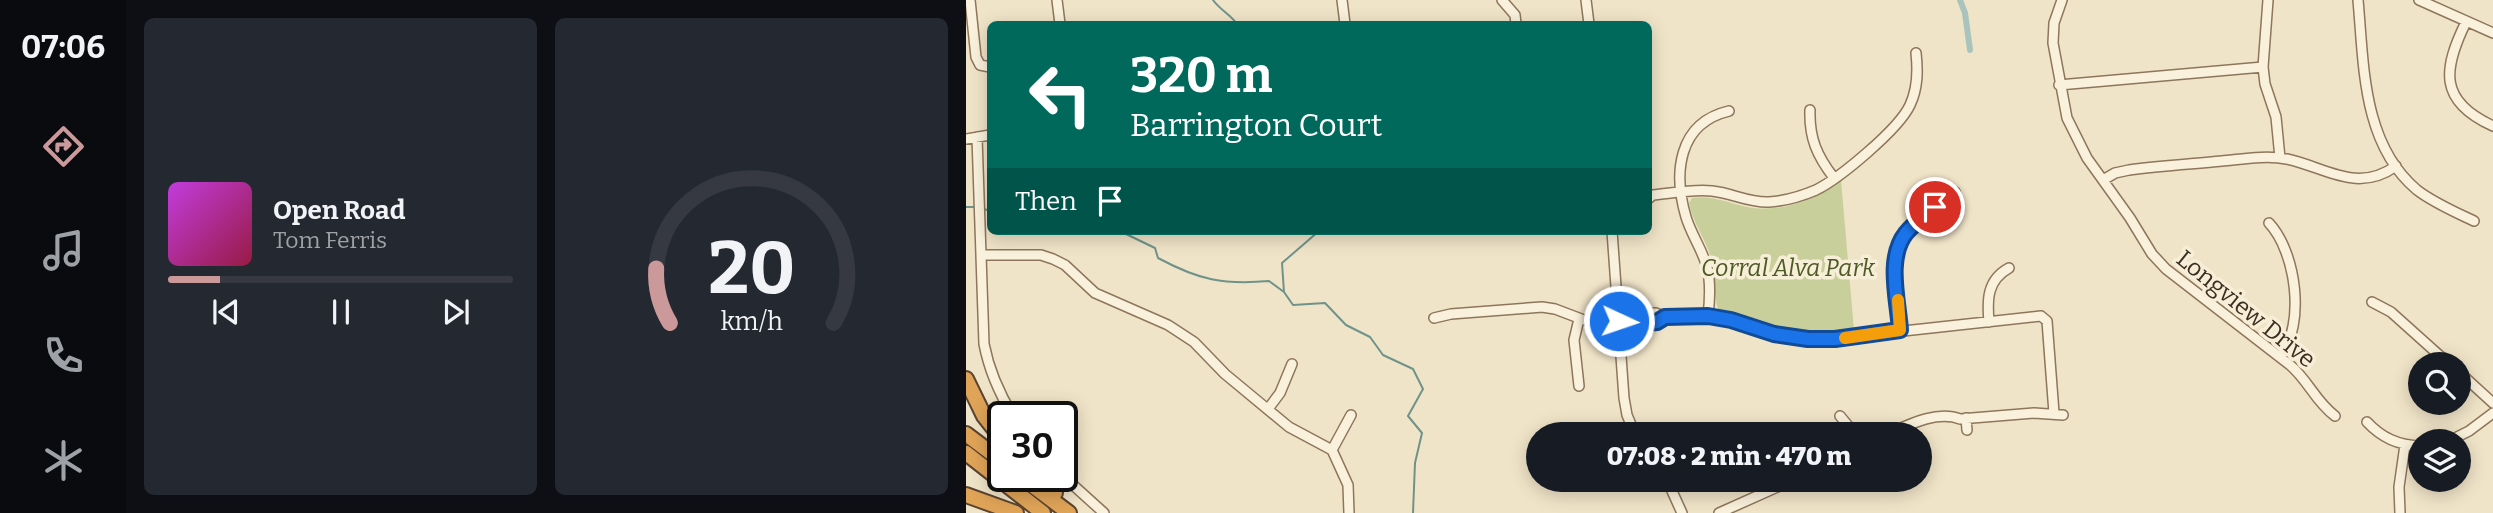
<!DOCTYPE html>
<html lang="en">
<head>
<meta charset="utf-8">
<style>
  body { margin:0; font-family:Bitter,serif; background:#242831; color:#f1f3f6; height:100vh; display:flex; flex-direction:column; font-size:26px; white-space:nowrap }
  * { box-sizing:border-box; margin:0 }
  p { font-size:23px; color:#9ea1a6 }
  .icon { flex:none; width:38px; height:38px; fill:none; stroke:currentColor; stroke-width:2; stroke-linecap:round; stroke-linejoin:round }
  .map { position:relative; flex:1; overflow:hidden }
  .side { display:flex; flex-direction:column; gap:18px; padding:18px; background:#0d0f14; width:840px }
  .side>* { flex:none }
  .banner { position:absolute; left:21px; top:21px; width:665px; height:214px; border-radius:10px; box-shadow:0 4px 18px #0003; background:#00695c; color:#fff; overflow:hidden }
  .buttons { position:absolute; left:1442px; top:352px; display:grid; gap:14px }
  .buttons a { display:grid; place-items:center; width:63px; height:63px; border-radius:50%; background:#171b24; box-shadow:0 4px 18px #0003; font-size:35px }
  .speed { position:absolute; left:21px; top:401px; display:flex; gap:14px; font-size:35px; font-weight:700; text-align:center }
  .speed>* { display:grid; place-content:center; width:91px; height:91px; border-radius:50%; background:#171b24; box-shadow:0 4px 18px #0003; line-height:1 }
  .speed .limit { border:4px solid #111; border-radius:10px; background:#fff; color:#111 }
  .pin { position:absolute; display:grid; place-items:center; width:60px; height:60px; color:#fff; margin:-30px; border:4px solid #fff; border-radius:50%; box-shadow:0 2px 7px #0007 }
  .me { position:absolute; width:77px; margin:-38px; rotate:93deg; stroke-linejoin:round; filter:drop-shadow(0 0 5px #0008) }
  .turn { display:flex; align-items:center; gap:24px; height:147px; padding:0 28px; font-size:32px }
  .turn .icon { width:91px; height:91px; stroke-width:2.5 }
  .turn b { display:block; font-size:49px; line-height:60px }
  .then { display:flex; align-items:center; height:66px; padding:0 28px; background:#0003; gap:14px; font-size:26px }
  .side .card { flex:1; display:flex; flex-direction:column; justify-content:center; gap:10px; min-width:0; padding:0 24px; border-radius:10px; background:#242831 }
  .side .dial { align-items:center; gap:0 }
  .dial svg { height:182px; overflow:visible; fill:none; stroke:#363941; stroke-width:7; stroke-linecap:round; text-anchor:middle }
  .dial text { fill:#f1f3f6; stroke:none }
  .song { display:flex; align-items:center; gap:21px }
  .cover { width:84px; height:84px; border-radius:10px; background:linear-gradient(135deg,hsl(290 70% 55%),hsl(340 70% 35%)) }
  .played { height:7px; border-radius:4px; background:linear-gradient(90deg,#cc999b 15%,#363941 15%) }
  .keys { display:flex; justify-content:space-around; direction:ltr }
  .side .tiles { flex:1; display:grid; gap:18px; grid-template-columns:repeat(2,1fr) }
  .trip { position:absolute; left:560px; top:422px; width:406px; height:70px; border-radius:35px; background:#171b24; box-shadow:0 4px 18px #0003; font-weight:800; line-height:70px; text-align:center }
  main { display:flex; flex:1; min-height:0 }
  .dock { display:flex; flex-direction:column; width:126px; justify-content:space-around; align-items:center; background:#090b0e; color:#9ea1a6 }
  .dock .icon { width:49px; height:49px }
  .dock .selected { color:#cc999b }
  .dock b { font-size:32px; color:#f1f3f6 }
  .map>svg:first-child { display:block }
</style>
</head>
<body>
<main>
<nav class="dock">
<b>07:06</b>
<svg class="icon selected" aria-label="directions" viewBox="0 0 24 24"><path d="M12 3l9 9-9 9-9-9zM9 14v-3h6M13 9l2 2-2 2"/></svg>
<svg class="icon" aria-label="music" viewBox="0 0 24 24"><path d="M9 18V5l10-2v13"/><circle cx="6" cy="18" r="3"/><circle cx="16" cy="16" r="3"/></svg>
<svg class="icon" aria-label="phone" viewBox="0 0 24 24"><path d="M5 4h4l2 5-3 2q2 4 5 5l2-3 5 2v4C11 20 4 13 5 4z"/></svg>
<svg class="icon" aria-label="climate" viewBox="0 0 24 24"><path d="M12 3v18M4 7l16 10M4 17L20 7"/></svg>
</nav>
<section class="side">
<div class="tiles">
<div class="card">
<div class="song"><i class="cover"></i><div><b>Open Road</b><p>Tom Ferris</p></div></div>
<div class="played"></div>
<div class="keys"><svg class="icon" aria-label="previous" viewBox="0 0 24 24"><path d="M18 5L8 12l10 7zM5 5v14"/></svg><svg class="icon" aria-label="pause" viewBox="0 0 24 24"><path d="M8 5v14M16 5v14"/></svg><svg class="icon" aria-label="next" viewBox="0 0 24 24"><path d="M6 5l10 7-10 7zM19 5v14"/></svg></div>
</div>
<div class="card dial"><svg viewBox="0 0 100 80">
<path d="M14 69A42 42 0 1 1 86 69"/>
<path d="M14 69A42 42 0 0 1 8 45" stroke="#cc999b"/>
<text x="50" y="56" font-size="32" font-weight="700">20</text>
<text x="50" y="72" font-size="11">km/h</text>
</svg></div>
</div>
</section>
<div class="map">
<svg width="1527" height="513" viewBox="0 0 1527 513">
  <rect width="100%" height="100%" fill="#f0e4c8"/>
  <!-- green -->
  <path fill="#c9cf9b" d="M875,180L888,330C840,339 797,322 752,309C747,294 750,276 746,260C740,240 727,223 723,203L726,198C745,195 762,203 781,207C814,213 849,201 875,180Z"/>
  <g fill="none" stroke-linecap="round" stroke-linejoin="round">
    <!-- stream -->
    <path stroke="#6f938a" stroke-width="2" d="M247,0C254,10 264,14 271,24
      M0,207H9
      M18,209L24,211
      M127,231L160,234L189,248L192,258C233,280 257,285 303,281L318,292L327,305L359,303L380,325L404,337L417,355L447,369L457,389L442,416L456,433L449,463L447,513
      M318,292L316,263L353,231"/>
    <!-- canal -->
    <path stroke="#a9c4bc" stroke-width="6" d="M994,0L999,13L1004,50"/>
    <defs>
      <path id="minor" d="M4,0L10,57L14,65L24,67
        M91,0L94,24
        M376,0L379,24
        M536,0L549,15L550,24
        M620,0L623,24
        M1096,0L1088,23L1087,43L1101,118L1121,158L1164,218L1186,254L1200,269L1324,365C1342,380 1349,401 1369,416
        M1302,0L1297,67L1299,84L1310,117L1314,158
        M1392,0C1398,65 1396,144 1451,190C1468,203 1489,212 1508,221
        M1453,0L1527,33
        M1500,22C1477,69 1472,101 1527,126
        M1093,85L1297,67
        M844,110C843,138 851,156 868,178
        M11,137L18,344C23,370 33,393 47,416
        M0,139L24,135
        M1137,180L1149,173L1163,170C1194,166 1225,164 1256,161C1277,159 1300,155 1321,159C1359,167 1391,194 1430,166
        M682,199L687,195C707,193 727,189 746,191C766,193 783,203 803,202C819,201 836,196 850,190C874,178 933,129 944,105C952,88 952,71 950,53
        M1303,223C1330,252 1340,324 1314,357
        M646,231L658,398L661,415L669,434
        M15,255H75L87,259L99,265L129,293L202,325L228,342L259,374L323,427L366,450L382,485L383,513
        M1406,302L1425,312L1483,364
        M742,316C744,299 745,283 741,267C736,249 725,234 720,217C707,173 712,123 763,111
        M468,318L485,314L576,307L589,309L618,320L653,321L661,325L691,322L699,317
        M653,321L661,316L690,313L699,317L742,316L765,320L819,337L855,340L1075,316L1081,321L1088,413
        M1023,322C1021,300 1021,280 1043,268
        M935,330C932,300 920,260 939,234C952,217 973,205 989,192
        M1493,372L1527,403
        M613,386L608,340L613,319
        M302,409L314,393L326,364
        M874,416L889,434
        M1000,418L1001,430
        M1401,422C1416,438 1432,445 1454,446
        M922,434C942,425 971,410 994,419L1068,413L1097,415
        M1483,441L1503,431L1527,413
        M366,450L385,415
        M96,475L138,513
        M701,480L716,513
        M753,513L827,480
        M1434,513L1433,487L1439,445"/>
      <path id="highway" d="M0,379L18,416L37,440
        M0,434L37,462
        M0,453L77,513
        M54,476L103,513
        M72,476L89,493
        M0,495L50,513"/>
    </defs>
    <!-- minor casing -->
    <use href="#minor" stroke="#8d765c" stroke-width="12"/>
    <!-- highway casing -->
    <use href="#highway" stroke="#5b4430" stroke-width="18"/>
    <!-- minor -->
    <use href="#minor" stroke="#faf1dc" stroke-width="9"/>
    <!-- highway -->
    <use href="#highway" stroke="#e0a458" stroke-width="14"/>
  </g>
  <g fill="none" stroke-linecap="round" stroke-linejoin="round">
    <defs>
      <path id="route" d="M653,321L662,325L691,322L699,317L742,316L765,320L808,334L842,339H869L934,330C932,300 920,258 940,233C948,223 960,215 969,207"/>
    </defs>
    <!-- route casing -->
    <use href="#route" stroke="#114b97" stroke-width="18"/>
    <!-- route -->
    <use href="#route" stroke="#1a73e8" stroke-width="12"/>
    <!-- slow -->
    <path stroke="#f59e0b" stroke-width="12" d="M879,338L934,330L932,300"/>
  </g>
  <g text-anchor="middle" dominant-baseline="central" stroke-width="7" stroke-linejoin="round" paint-order="stroke">
    <!-- park labels -->
    <g font-size="24" font-style="italic" fill="#4d5a26" stroke="#f7eed8">
      <text x="822" y="268">Corral Alva Park</text>
    </g>
    <!-- street labels -->
    <g font-size="24" fill="#3d2e20" stroke="#f7eed8">
      <text transform="translate(1280 309) rotate(39)">Longview Drive</text>
    </g>
  </g>
</svg>
<div class="buttons">
<a><svg class="icon" aria-label="search" viewBox="0 0 24 24"><circle cx="10" cy="10" r="6"/><path d="M15 15l6 6"/></svg></a>
<a><svg class="icon" aria-label="layers" viewBox="0 0 24 24"><path d="M12 4l9 5-9 5-9-5zM3 14l9 5 9-5"/></svg></a>
</div>
<div class="speed"><div class="limit">30</div></div>
<div class="pin" style="left:969px;top:207px;background:#d93025"><svg class="icon" aria-label="arrive" viewBox="0 0 24 24"><path d="M6 21V4h12l-3 4 3 4H6"/></svg></div>
<svg class="me" style="left:653px;top:321px" viewBox="-20 -20 40 40"><circle r="17" fill="#1a73e8" stroke="#fff" stroke-width="3"/><path d="M0-11L8 9 0 5-8 9z" fill="#fff"/></svg>
<div class="trip">07:08 · 2 min · 470 m</div>
<div class="banner">
<div class="turn"><svg class="icon" aria-label="left" viewBox="0 0 24 24"><path d="M17 20v-9H6M10 6l-5 5 5 5"/></svg><div><b>320 m</b>Barrington Court</div></div>
<div class="then">Then<svg class="icon" aria-label="arrive" viewBox="0 0 24 24"><path d="M6 21V4h12l-3 4 3 4H6"/></svg></div>
</div>
</div>
</main>
</body>
</html>
